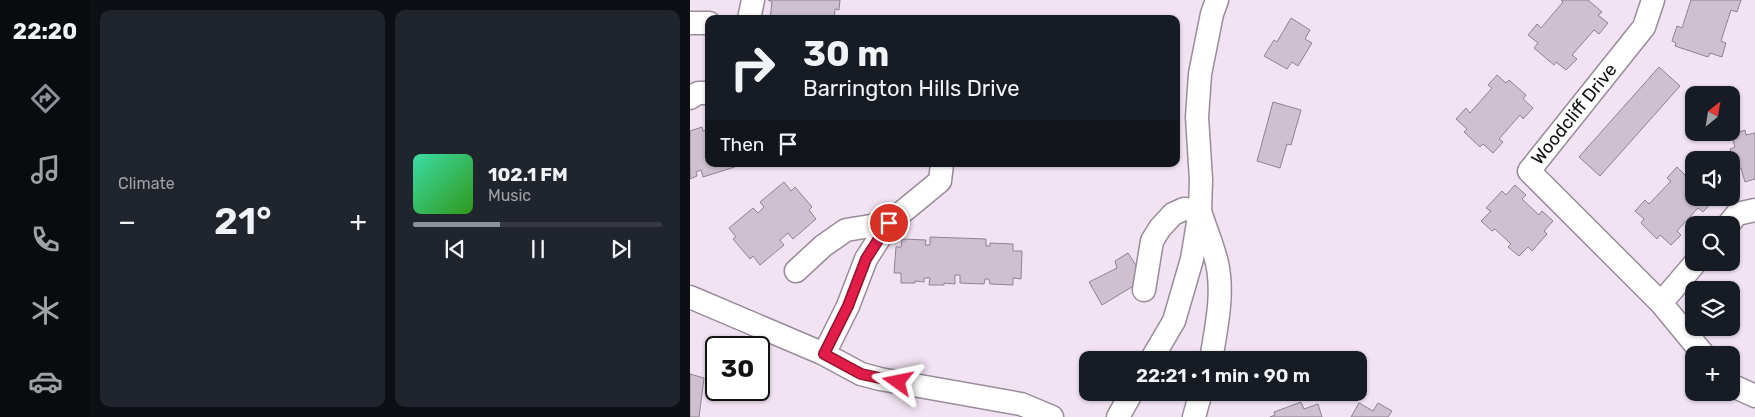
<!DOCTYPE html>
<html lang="en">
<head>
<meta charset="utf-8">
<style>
  body { margin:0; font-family:Rubik,sans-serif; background:#20242c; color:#f1f3f6; height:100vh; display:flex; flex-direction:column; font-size:19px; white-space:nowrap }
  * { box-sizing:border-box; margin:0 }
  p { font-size:16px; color:#9ea1a6 }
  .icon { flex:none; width:28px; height:28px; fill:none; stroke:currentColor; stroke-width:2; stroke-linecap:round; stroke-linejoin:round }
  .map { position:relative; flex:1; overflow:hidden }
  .drawer { display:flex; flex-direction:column; gap:10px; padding:10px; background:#0d0f14; width:600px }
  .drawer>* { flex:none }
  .guide { position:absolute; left:15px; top:15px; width:475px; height:152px; border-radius:10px; box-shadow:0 1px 4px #0004; background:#171b24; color:#f1f3f6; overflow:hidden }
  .needle { width:32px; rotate:30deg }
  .tools { position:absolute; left:995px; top:86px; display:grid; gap:10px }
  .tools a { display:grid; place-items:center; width:55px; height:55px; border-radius:10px; background:#171b24; box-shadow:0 1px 4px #0004; font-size:25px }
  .speed { position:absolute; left:15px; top:336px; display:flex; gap:10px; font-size:25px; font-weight:700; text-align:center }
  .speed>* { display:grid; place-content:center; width:65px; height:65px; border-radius:50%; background:#171b24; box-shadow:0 1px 4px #0004; line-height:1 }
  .speed .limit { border:2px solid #111; border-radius:8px; background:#fff; color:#111 }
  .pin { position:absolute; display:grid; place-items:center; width:42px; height:42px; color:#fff; margin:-21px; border:2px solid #fff; border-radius:50%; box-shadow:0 1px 5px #0007 }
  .me { position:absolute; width:55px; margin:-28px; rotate:282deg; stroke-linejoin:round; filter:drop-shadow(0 0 4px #0008) }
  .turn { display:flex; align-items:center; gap:18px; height:105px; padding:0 15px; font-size:22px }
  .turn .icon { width:65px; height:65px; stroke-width:2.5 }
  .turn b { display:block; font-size:35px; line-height:42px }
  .then { display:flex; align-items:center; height:48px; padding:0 15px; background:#0003; gap:10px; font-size:19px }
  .big { font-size:38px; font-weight:600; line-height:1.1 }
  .drawer .card { flex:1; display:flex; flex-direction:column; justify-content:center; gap:8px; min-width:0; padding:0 18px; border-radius:10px; background:#20242c }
  .song { display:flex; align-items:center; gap:15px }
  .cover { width:60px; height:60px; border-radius:8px; background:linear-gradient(135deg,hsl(160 70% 55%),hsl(110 70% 35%)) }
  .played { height:5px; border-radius:2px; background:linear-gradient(90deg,#8c9099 35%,#363941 35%) }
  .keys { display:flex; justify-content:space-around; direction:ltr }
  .heat { display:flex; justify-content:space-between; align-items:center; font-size:28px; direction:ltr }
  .drawer .tiles { flex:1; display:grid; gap:10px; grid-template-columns:repeat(2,1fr) }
  .trip { position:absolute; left:389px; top:351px; width:288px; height:50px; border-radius:10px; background:#171b24; box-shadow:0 1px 4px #0004; font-weight:600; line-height:50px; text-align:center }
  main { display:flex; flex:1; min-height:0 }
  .menu { display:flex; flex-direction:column; width:90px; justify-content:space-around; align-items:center; background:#090b0e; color:#9ea1a6 }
  .menu .icon { width:35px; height:35px }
  .menu .current { color:#8c9099 }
  .menu b { font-size:22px; color:#f1f3f6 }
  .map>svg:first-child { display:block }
</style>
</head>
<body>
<main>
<nav class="menu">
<b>22:20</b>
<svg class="icon current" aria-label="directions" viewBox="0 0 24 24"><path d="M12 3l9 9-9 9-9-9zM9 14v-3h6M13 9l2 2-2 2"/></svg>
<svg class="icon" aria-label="music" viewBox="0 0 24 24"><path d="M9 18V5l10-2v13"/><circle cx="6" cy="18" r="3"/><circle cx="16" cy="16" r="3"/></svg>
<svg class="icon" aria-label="phone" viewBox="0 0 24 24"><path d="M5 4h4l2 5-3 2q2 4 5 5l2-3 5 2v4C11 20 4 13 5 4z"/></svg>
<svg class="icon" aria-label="climate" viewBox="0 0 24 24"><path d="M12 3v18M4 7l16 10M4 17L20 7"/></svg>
<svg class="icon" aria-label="car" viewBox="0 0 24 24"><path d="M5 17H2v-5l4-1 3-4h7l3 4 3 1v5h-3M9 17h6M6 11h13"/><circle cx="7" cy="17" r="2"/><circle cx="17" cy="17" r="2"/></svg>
</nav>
<section class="drawer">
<div class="tiles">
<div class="card"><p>Climate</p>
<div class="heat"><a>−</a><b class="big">21°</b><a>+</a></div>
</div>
<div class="card">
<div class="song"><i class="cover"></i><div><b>102.1 FM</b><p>Music</p></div></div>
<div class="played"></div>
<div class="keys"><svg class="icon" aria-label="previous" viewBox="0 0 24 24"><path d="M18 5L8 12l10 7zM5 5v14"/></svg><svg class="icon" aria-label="pause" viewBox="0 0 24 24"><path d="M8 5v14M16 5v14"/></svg><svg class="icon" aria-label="next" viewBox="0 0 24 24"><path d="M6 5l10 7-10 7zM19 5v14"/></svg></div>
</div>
</div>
</section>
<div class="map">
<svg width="1065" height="417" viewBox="0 0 1065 417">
  <rect width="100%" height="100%" fill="#f1e3f2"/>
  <!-- building -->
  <path fill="#cec0cf" stroke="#908391" d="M78,0H150L149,10L145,9L144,19H80L82,2Z
    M871,0H898L912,12L908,15L918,23L909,34L904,30L882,55L887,59L876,70L866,62L864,65L844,48L848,43L838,35L847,24L851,28L873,2Z
    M1001,0H1051L1047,12L1041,10L1031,41L1036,43L1032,57L1020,53L1018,57L985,46L986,43L982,41L987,26L992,28Z
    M601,18L620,30L615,39L622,43L608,66L602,62L597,69L574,56L584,40L587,42Z
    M969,67L990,86L910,176L889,157Z
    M807,75L816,83L819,80L836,95L833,99L843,108L833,119L830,115L809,139L813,142L803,153L793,144L790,147L774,132L777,129L766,119L776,108L780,113L802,88L798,85Z
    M583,102L611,110L601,145L597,144L590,168L567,161Z
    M12,127L13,131L19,129V164H54L13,177L11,170L6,172L7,176L0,179V131Z
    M1055,130L1056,135L1065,133V179L1055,182L1051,168L1046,170L1040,149L1045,147L1041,135Z
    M987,167L996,176L999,173L1004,177V198H1018L1022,202L1013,212L1008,208L987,231L991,235L981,245L970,235L967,239L951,223L954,219L945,211L955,200L959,204L981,181L977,178Z
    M94,182L101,191L105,187L122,207L119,210L126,219L103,239L98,233L90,240L94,245L70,265L63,256L60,259L43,239L46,237L39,228L63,208L68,213L74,207L70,202Z
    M825,185L836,195L832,199L849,215L852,211L863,221L854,231L857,234L842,251L838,247L829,256L818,247L821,244L805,229L802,231L791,221L801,211L796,208L812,191L816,195Z
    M240,237L296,239V246H300V243L323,244V251H332L331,279L323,278V285L300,284L299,279H295L294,284L270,283V275H265V284L254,283V285H239L240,278H234V282L225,281V283H211V273H204L206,247H211L212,239L236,240L235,245H240Z
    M438,253L455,279L412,305L399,282L427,268L425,261Z
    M0,374L14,378L9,417H0Z
    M611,402L614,409L628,404L632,417H580L585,415L584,412Z
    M669,403L683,411L688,403L702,411L698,417H661Z"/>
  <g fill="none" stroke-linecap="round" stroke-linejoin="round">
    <defs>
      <path id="minor" d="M963,0L954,27L839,171L971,303L1014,355
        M59,19L63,0
        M0,23H19
        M0,98L8,93H19
        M511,214C516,230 523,246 527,263C534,294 526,329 521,360
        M1038,225L1047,214L1065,210
        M106,271L133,246L156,230L199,223
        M454,290L462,241L470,228L483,214L494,209L510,211
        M0,297L134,354L171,374L190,379L331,404L362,417
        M971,303L1006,262
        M134,354L158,306L176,259L199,223L250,181L252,164
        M461,360L484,321L502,259L510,211L511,180L507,117L510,74L522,14L527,0
        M1041,385L1065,396
        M428,417L442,392
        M504,417L511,392"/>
    </defs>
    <!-- minor casing -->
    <use href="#minor" stroke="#998c9a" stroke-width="25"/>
    <!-- minor -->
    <use href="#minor" stroke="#fff" stroke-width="22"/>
  </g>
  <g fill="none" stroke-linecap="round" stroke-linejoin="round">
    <defs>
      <path id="route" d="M199,223L176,259L158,306L134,354L171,374L208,382"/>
    </defs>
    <!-- route casing -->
    <use href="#route" stroke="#92132f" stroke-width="12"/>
    <!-- route -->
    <use href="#route" stroke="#e11d48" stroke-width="9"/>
  </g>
  <g text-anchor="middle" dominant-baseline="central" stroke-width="4.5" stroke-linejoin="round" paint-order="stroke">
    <!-- street labels -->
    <g font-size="18" fill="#110d12" stroke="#fff">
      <text transform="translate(884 114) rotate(-51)">Woodcliff Drive</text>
    </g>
  </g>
</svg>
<div class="tools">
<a><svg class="needle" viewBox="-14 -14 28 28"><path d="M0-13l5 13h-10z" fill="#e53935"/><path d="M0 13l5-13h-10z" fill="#9ea1a6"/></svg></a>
<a><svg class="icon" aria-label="sound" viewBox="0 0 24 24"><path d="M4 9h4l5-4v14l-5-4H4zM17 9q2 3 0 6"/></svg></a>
<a><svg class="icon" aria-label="search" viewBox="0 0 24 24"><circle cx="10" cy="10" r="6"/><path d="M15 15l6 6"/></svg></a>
<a><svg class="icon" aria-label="layers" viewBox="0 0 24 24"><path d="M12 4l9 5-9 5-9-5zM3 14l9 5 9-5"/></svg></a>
<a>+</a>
</div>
<div class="speed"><div class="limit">30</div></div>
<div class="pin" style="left:199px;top:223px;background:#d93025"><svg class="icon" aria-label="arrive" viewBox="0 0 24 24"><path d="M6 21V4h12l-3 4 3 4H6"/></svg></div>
<svg class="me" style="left:208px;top:382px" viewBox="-20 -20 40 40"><path d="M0-17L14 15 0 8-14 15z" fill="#e11d48" stroke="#fff" stroke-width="4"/></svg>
<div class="trip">22:21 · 1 min · 90 m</div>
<div class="guide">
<div class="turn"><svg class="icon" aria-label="right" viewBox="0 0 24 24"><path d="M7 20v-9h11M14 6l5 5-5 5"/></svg><div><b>30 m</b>Barrington Hills Drive</div></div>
<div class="then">Then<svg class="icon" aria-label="arrive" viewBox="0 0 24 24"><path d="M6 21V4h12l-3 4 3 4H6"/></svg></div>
</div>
</div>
</main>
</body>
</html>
